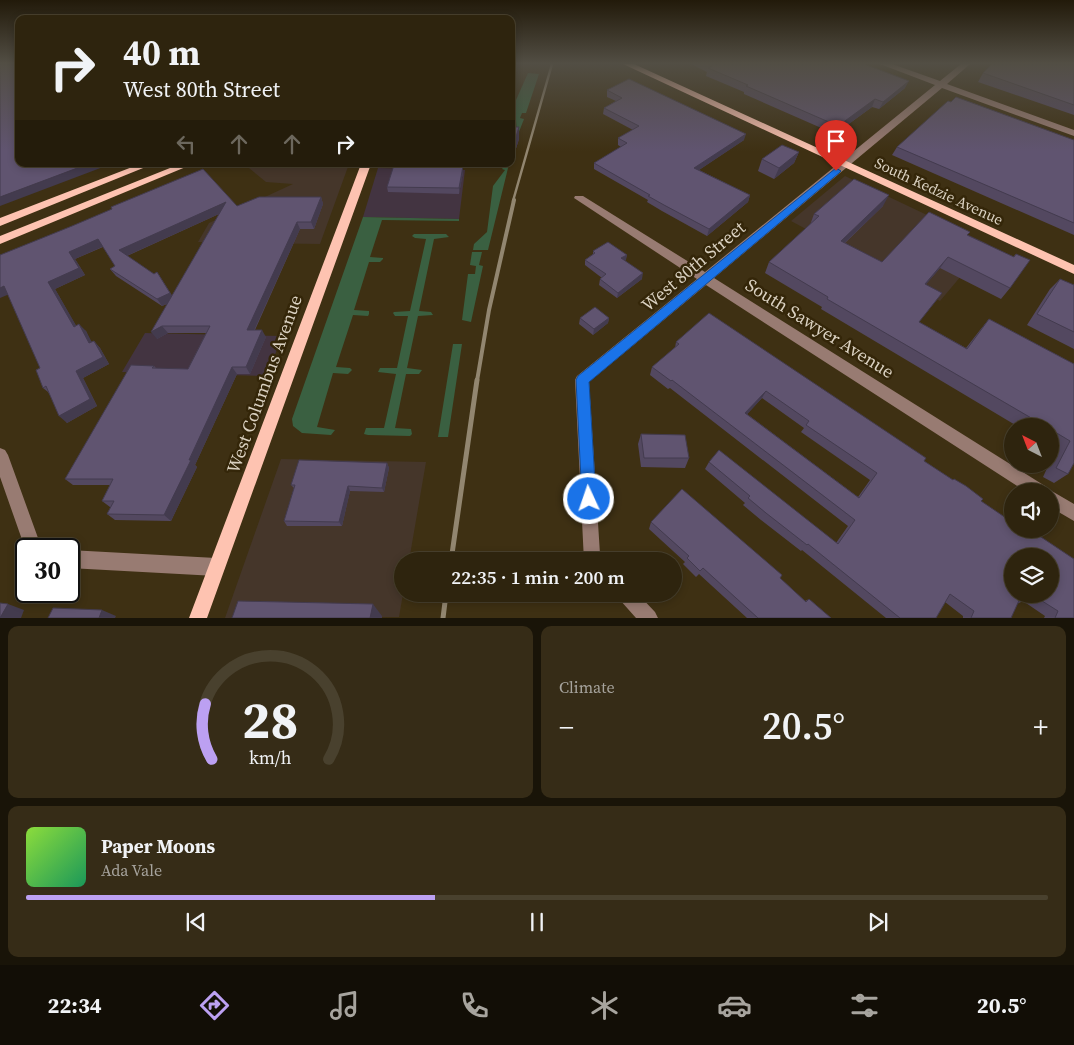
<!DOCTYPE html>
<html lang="en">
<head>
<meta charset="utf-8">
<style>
  body { margin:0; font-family:"Source Serif 4",serif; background:#362c17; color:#f1f3f6; height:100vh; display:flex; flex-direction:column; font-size:19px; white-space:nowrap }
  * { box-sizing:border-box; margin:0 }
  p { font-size:16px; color:#a7a49e }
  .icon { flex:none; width:28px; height:28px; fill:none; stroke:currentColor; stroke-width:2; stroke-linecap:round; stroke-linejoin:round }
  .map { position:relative; height:618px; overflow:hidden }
  .drawer { display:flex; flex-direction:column; gap:8px; padding:8px; background:#191408; flex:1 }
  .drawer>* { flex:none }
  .banner { position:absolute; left:15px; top:15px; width:500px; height:152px; border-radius:10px; box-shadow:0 2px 8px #0003,0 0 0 1px #49412e; background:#2e240e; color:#f1f3f6; overflow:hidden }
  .needle { width:32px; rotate:318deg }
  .tools { position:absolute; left:1004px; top:418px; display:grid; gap:10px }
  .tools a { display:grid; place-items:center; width:55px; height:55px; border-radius:50%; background:#2e240e; box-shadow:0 2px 8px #0003,0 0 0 1px #49412e; font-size:25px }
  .speed { position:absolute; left:15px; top:538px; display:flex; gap:10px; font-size:25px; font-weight:700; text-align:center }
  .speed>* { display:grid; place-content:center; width:65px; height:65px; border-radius:50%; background:#2e240e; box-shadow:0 2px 8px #0003,0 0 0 1px #49412e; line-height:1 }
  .speed .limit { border:2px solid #111; border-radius:8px; background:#fff; color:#111 }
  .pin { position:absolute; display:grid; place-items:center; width:42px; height:42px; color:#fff; margin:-51px -21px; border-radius:50% 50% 50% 0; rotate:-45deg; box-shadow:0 0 5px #0007 }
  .pin .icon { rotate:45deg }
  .me { position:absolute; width:55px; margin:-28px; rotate:357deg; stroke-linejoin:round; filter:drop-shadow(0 0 4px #0008) }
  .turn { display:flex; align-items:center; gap:18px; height:105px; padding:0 25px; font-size:22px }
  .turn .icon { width:65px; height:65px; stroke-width:2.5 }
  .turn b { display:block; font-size:35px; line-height:42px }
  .lanes { display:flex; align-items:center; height:48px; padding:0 25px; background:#0003; justify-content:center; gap:25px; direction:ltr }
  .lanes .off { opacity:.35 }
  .big { font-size:38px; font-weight:600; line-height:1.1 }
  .drawer .tile { flex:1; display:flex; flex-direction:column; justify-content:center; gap:8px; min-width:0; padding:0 18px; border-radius:10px; background:#362c17 }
  .drawer .dial { align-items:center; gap:0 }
  .dial svg { height:130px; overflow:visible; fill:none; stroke:#49412e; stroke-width:7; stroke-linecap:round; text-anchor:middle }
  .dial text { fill:#f1f3f6; stroke:none }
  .song { display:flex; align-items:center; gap:15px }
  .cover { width:60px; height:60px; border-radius:8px; background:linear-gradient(135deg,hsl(90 70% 55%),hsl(150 70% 35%)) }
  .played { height:5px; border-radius:2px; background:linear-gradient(90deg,#bca0f2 40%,#49412e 40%) }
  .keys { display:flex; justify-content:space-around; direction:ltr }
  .heat { display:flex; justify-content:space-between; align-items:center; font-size:28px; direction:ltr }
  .drawer .tiles { flex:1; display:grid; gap:8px; grid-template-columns:1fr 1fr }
  .tile:last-child { grid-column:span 2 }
  .trip { position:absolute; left:394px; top:552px; width:288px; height:50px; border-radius:25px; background:#2e240e; box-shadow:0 2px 8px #0003,0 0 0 1px #49412e; font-weight:600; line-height:50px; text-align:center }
  .menu { display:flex; height:80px; justify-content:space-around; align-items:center; background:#120e06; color:#a7a49e }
  .menu .icon { width:35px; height:35px }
  .menu .active { color:#bca0f2 }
  .menu b { font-size:22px; color:#f1f3f6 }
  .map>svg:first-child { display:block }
</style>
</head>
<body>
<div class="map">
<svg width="1074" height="618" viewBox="0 0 1074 618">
  <rect width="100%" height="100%" fill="#3e3013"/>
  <!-- commercial -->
  <path fill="#45362a" d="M244,164H349L320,244L198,242L209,223L293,184L266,182Z
    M845,176L988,244L940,301L791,221Z
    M281,459L426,462L409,561H402L403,594L399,617L225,618Z"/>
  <!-- industrial -->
  <path fill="#433441" d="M378,168L465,170L459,219L363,217Z
    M145,333L282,336L267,376L122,372Z"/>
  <!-- green -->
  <path fill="#3a6041" d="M528,73L539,74L526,113H522L520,118L524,119L517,137L516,120L512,119L511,118L515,117L512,109Z
    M506,164H509L488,250H473L474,244L487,232L493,186L505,170L502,169Z
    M363,217L459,219V221L382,220L370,257L383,258V259L380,262H369L354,310L369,311V314L368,316L353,315L336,367L350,368L352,370L348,374L333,373L317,427L335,430L331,435L302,433L293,426L292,419Z
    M414,234H446L449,237L434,239L419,311L431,312L433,315L418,316L407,368L422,370L419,374H406L395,428L411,429L412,434L410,436L368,435L364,434L366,428H384L396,374L378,372L380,368H397L408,316H395L393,313L394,312L410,311L426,239L415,238L412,236Z
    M472,252H482L479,265L483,266L471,322L462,320L468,274H475L476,266L470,265Z
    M453,344H462L448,437H438Z"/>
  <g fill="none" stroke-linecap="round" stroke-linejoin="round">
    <!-- minor -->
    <path fill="#987b72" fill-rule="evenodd" d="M880,64H892L940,81L961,64H970L947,84L1074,130V136L942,88L714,278L1045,486L1047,491H1025L706,285L589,382L600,554L604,561H584L575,380L577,376L697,279L574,198L575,196H583L705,272L935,85Z
      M0,448L5,450L8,455L42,549H26V551L0,477Z
      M1050,490L1074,504V521L1050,507V491H1047Z
      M69,550L216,558L222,561L225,567L222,573L216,576L69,568Z
      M617,594H638L655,612L658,618H636L620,600Z"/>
    <!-- major -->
    <path fill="#fec3b1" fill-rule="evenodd" d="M623,64H634L1074,265V274Z
      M140,164H153L0,226V218Z
      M180,164H193L0,244V236Z
      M361,164H371L207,618H189Z"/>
    <!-- rail-far2 -->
    <path stroke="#928670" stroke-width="2.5" d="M513,201L552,64"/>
    <!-- rail-far1 -->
    <path stroke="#928670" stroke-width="4" d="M477,381L489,310L514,200"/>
    <!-- rail -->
    <path stroke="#928670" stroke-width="5" d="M451,561L477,380
      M443,618L446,594"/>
  </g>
  <!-- wall -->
  <path fill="#534860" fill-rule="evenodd" d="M691,64H864L905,88L879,109L872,107L835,134L744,94V92L706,76L707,72Z
    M1074,64V115L978,82L983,73Z
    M607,90L744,140L699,170L750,195L748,202L707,236L662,211L647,202L648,200L594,169V163L621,147L618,145V138L633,130L603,114L604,108L616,101L607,97Z
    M511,127H519V139L512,161H511Z
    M1074,140V235L892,155L897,147Z
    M799,152L794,163L774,179L758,171L762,159Z
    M463,172L459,194L388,192L387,187Z
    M321,197L323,204L314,229H300L255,330L266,337L250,374H237L195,465L197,467L171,521L115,520L107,514L111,507H110L102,501L110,485H73L65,479L154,366L156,368L188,369L206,333H168L157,339L167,304L162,306L116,276L110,269L115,266L103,247L75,259L85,275L55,289L76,326L86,331L91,342L94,341L100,348L109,364L83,378L97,406L67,423L48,392L43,388L40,368L0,255L237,206ZM219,214L172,296L157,272L154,274L127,256Z
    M883,206L845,243L882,262L967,235L1013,257L1016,254L1010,288L1001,299L940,268L926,284L919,322L966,348L980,330L989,319L1074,364L1068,474L1054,483L1043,477L1049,464H1050L1056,450L1050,446V426H1017L821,309L822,307L765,273L769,262L810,225L814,214Z
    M593,251L627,255L625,261L642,279L617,298L599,285L600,279L602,278L585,265V260L593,254Z
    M1060,279L1074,285V349L1027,325L1050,289Z
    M580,318H609L608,323L593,335L579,324Z
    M676,342L924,461L953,480L954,479L981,501L1074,618H1044L1045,616L1023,601L1017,604L1011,618H963V616L945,602L936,618H886L802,550L801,551L761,520L743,505L745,503L705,469L709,462L836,543L848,526L670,388L668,389L650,375L652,367L675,348ZM762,398L804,428L801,432L870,480L858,497L747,414Z
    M641,434L689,458L685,468L641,467L638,444Z
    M387,463L389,468L384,492L350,491L342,526H287L284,521L294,488L291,485Z
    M651,522L780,578L805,601L809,599L831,618H747L699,574L696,577L683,564L685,562L649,529Z"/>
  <!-- shaded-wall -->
  <path fill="#433b4e" d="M909,81L905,88L879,109L883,102Z
    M875,99L872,107L835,134L838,126Z
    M519,127V139L512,161V150Z
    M746,134L744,140L693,174L694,168Z
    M799,152L794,163L774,179L779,168Z
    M88,164H111L0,206V197Z
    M463,166V172L459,194V188Z
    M750,195L748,202L707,236L709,229Z
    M889,195L883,206L835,252L841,241Z
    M321,197L323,204L314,229L311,222Z
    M226,202L230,209L124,257L119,250Z
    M297,222L300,229L251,337L247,330Z
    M98,239L104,246L75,259L85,275L55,289L81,334L74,327L48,282L69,252Z
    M627,255L626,260L620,264L621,258Z
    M948,257L940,268L917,295L925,284Z
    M157,272L175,300L162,306L157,299Z
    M643,273L642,279L617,298L618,293Z
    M4,286L12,293L0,298V288Z
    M609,318L608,323L593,335L594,329Z
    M79,324L86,331L96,350L89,343Z
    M162,326L168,333L157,339L151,332Z
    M262,330L266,337L250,374L246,367Z
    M94,341L100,348L109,364L83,378L97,406L67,423L59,416L76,371Z
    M232,367L237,374L195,465L197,467L171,521L164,515Z
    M766,391L762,398L741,421L745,413Z
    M387,463L389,468L384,492L382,488Z
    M348,486L350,491L342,526L339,522Z
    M8,604L24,610L21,618H0Z
    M373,604L382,616V618H370Z
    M102,610L116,616L115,618H99Z"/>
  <!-- building -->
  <path fill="#605470" stroke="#433b4e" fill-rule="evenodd" d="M0,64H19V164H88L0,197Z
    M709,64H864L909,81L883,102L875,99L838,126L746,86L748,85L708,68L712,66Z
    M992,64H1074V105L983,73Z
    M629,79L746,134L694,168L750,195L709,229L664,205L648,196L650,195L594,163L627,143L618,138L639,126L604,108L622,98L607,90Z
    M956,97L1074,140V223L897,147L948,101L951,102Z
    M511,127H519L512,150H511Z
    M782,145L799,152L779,168L762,159Z
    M394,165L463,166L459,188L387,187Z
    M203,169L237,206L259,197H321L311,222H297L247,330H262L246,367H232L189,460H191L164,515L107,514L114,501H102L113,479H65L131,365L154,366L152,368L188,369L210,326H162L151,332L226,202L119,250L154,274L157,272L170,293L157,299L110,269L115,266L98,239L69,252L79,268L48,282L74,327L79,324L89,343L94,341L103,357L76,371L90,399L59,416L46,386L43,388L36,370L40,368L4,286L0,288V255L72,226L112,209L111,207Z
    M854,179L889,195L841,241L882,262L929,212L970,232L967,235L1014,257L1016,254L1030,260L1010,288L948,257L925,284L942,293L919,322L967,349L989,319L1074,364V463L1068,474L1056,468L1070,441L1050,429V426H1045L827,299L828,297L769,262L819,216L814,214Z
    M608,242L627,255L621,258L643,273L618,293L600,279L606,274L585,260L595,253L593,251Z
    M1060,279L1074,285V332L1037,314Z
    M595,307L609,318L594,329L580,318Z
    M709,313L926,458L924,461L953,480L954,479L966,486L983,499L981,501L1012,522V529H1029L1074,559V618H1055L1058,611L1031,594H1050V556H1012V594H1031L1028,599L1022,594L1011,618H971L974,611L950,594L936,618H900L808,544L807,545L766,513L748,498L750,496L709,462L719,450L838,544L855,520L672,380L671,381L652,367L679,344L676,342ZM766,391L809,421L806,425L877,473L859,498L745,413Z
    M641,434L685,435L689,458H644Z
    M299,460L387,463L382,488L348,486L339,522L284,521L295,485H291Z
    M682,489L782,575L780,578L806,602L809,599L831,618H758L703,568L700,571L687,558L689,556L651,522Z
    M238,601L373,604L370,618H232Z
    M0,603L8,604L0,618Z
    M53,608L102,610L99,618H48Z"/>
  <!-- sky -->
  <linearGradient id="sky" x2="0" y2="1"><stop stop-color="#221a0a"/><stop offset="0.42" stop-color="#524e44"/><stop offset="1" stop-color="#524e44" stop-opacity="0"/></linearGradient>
  <rect width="1074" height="151" fill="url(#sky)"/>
  <!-- route -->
  <path fill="#1a73e8" stroke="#114b97" d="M836,168L841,171L839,173L589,382L596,499L594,504L589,506L584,504L582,499L576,380L578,376Z"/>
  <g text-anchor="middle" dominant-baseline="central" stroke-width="5" stroke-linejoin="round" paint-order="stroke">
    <!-- far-street labels -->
    <g font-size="15" fill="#dad1c1" stroke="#342609">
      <text transform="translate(939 191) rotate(25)">South Kedzie Avenue</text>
    </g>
    <!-- street labels -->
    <g font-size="18" fill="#dad1c1" stroke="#342609">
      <text transform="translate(693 266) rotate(-40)">West 80th Street</text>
      <text transform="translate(820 328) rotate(32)">South Sawyer Avenue</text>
      <text transform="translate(264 384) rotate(-70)">West Columbus Avenue</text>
    </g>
  </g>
</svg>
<div class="tools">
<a><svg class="needle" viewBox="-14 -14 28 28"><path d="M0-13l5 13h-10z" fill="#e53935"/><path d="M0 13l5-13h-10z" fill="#a7a49e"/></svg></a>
<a><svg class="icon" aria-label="sound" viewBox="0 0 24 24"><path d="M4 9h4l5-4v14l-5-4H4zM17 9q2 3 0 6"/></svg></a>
<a><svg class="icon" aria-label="layers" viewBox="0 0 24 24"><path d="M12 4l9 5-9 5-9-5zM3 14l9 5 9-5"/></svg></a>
</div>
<div class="speed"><div class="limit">30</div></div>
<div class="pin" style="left:836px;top:171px;background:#d93025"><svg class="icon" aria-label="arrive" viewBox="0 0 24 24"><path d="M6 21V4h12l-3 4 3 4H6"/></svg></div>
<svg class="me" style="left:589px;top:499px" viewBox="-20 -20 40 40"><circle r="17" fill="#1a73e8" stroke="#fff" stroke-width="3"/><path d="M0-11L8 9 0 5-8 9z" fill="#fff"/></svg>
<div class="trip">22:35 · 1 min · 200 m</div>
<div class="banner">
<div class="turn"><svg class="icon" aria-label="right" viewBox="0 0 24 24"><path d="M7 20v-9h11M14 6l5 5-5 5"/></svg><div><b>40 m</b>West 80th Street</div></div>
<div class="lanes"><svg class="icon off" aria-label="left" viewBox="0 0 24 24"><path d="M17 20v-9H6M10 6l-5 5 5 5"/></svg><svg class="icon off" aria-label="ahead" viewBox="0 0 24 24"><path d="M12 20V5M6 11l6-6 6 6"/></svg><svg class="icon off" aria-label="ahead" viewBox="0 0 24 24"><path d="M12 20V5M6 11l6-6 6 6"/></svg><svg class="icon" aria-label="right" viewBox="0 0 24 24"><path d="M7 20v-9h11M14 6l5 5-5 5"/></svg></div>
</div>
</div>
<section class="drawer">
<div class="tiles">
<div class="tile dial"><svg viewBox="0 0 100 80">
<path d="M14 69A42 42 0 1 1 86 69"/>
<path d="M14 69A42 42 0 0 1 10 35" stroke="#bca0f2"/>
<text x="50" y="56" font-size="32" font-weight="700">28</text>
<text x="50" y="72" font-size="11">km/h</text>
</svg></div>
<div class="tile"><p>Climate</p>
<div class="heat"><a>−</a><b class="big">20.5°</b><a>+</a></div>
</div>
<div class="tile">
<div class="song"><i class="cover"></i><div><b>Paper Moons</b><p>Ada Vale</p></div></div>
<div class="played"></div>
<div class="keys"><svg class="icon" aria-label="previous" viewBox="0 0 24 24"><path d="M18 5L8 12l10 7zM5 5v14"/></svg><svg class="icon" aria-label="pause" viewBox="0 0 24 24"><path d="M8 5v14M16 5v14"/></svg><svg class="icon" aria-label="next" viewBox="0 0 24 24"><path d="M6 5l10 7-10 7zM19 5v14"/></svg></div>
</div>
</div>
</section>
<nav class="menu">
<b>22:34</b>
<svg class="icon active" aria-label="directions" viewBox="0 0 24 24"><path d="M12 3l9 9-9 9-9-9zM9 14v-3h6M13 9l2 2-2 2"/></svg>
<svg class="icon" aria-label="music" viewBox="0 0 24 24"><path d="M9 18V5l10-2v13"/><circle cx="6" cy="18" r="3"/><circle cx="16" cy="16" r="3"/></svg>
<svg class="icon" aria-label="phone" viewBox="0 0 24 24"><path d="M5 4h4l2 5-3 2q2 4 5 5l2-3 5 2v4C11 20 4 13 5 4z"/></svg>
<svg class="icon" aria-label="climate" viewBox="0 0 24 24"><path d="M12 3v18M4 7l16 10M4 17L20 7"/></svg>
<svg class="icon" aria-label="car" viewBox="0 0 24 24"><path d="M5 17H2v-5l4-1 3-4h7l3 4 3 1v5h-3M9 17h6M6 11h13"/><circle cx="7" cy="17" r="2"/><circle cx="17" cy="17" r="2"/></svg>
<svg class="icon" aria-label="filters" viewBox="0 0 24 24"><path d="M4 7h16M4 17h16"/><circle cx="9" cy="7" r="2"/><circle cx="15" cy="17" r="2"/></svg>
<b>20.5°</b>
</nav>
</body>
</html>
